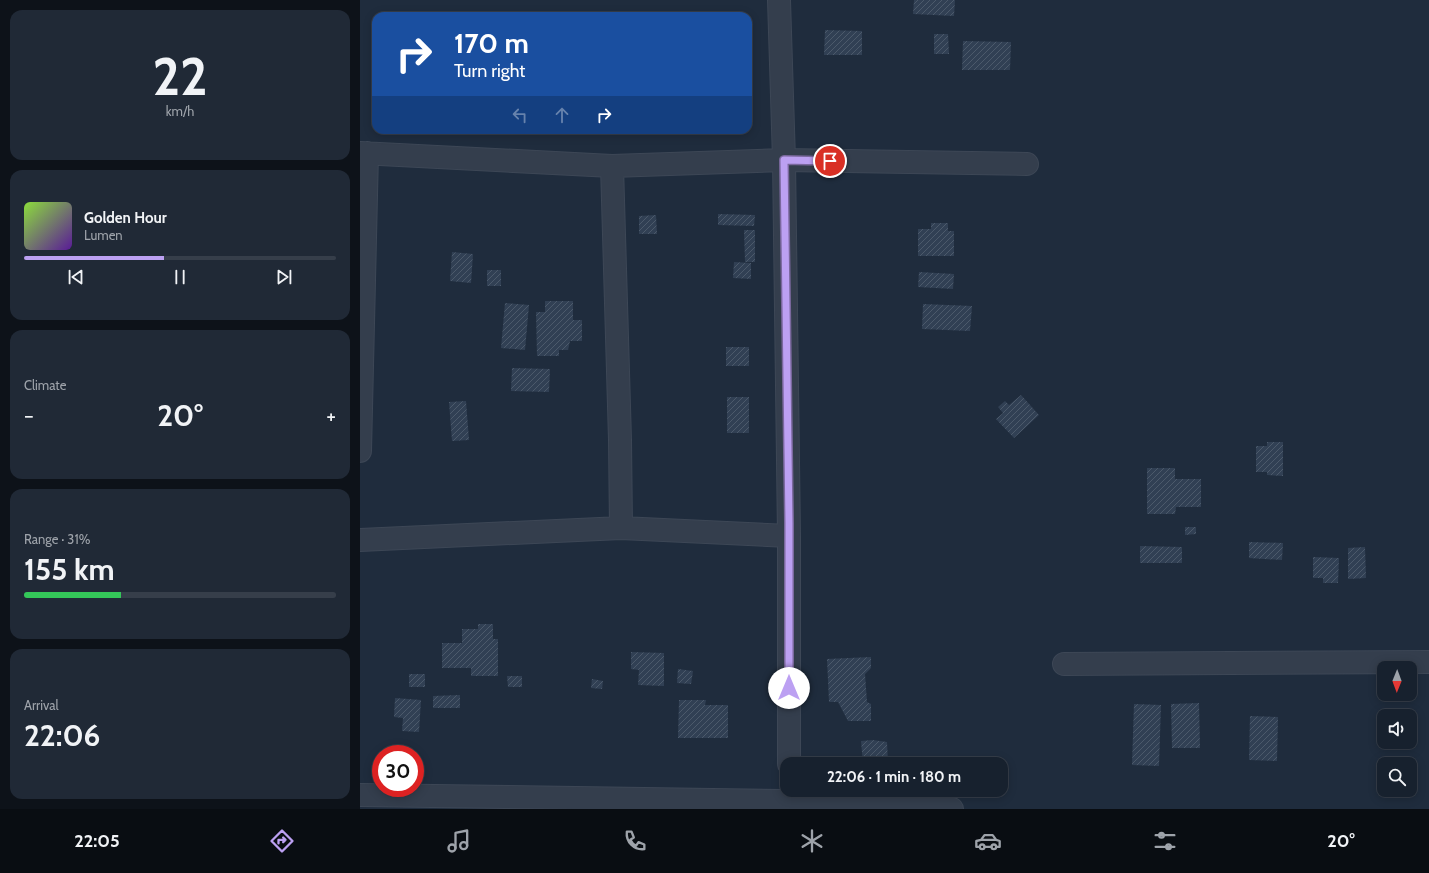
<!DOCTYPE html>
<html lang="en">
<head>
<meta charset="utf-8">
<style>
  body { margin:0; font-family:Cabin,sans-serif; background:#202936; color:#f1f3f6; height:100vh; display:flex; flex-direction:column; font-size:15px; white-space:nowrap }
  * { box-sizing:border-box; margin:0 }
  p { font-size:13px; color:#9ea3aa }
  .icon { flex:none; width:22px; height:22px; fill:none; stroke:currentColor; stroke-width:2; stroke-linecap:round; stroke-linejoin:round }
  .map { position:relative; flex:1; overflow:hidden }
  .drawer { display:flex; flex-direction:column; gap:10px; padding:10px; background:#0d1219; width:360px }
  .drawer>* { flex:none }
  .banner { position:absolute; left:12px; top:12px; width:380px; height:122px; border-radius:12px; box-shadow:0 2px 10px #0003,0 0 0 1px #363e4a; background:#1a4fa0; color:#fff; overflow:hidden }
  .needle { width:26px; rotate:181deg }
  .controls { position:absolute; left:1017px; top:661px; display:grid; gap:8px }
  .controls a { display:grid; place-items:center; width:40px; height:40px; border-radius:8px; background:#17212e; box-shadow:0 2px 10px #0003,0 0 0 1px #363e4a; font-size:20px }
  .speed { position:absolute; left:12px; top:745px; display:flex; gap:8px; font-size:20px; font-weight:700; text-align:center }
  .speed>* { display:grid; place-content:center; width:52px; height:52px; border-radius:50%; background:#17212e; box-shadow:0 2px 10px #0003,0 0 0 1px #363e4a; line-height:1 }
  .speed .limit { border:6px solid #d22; background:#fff; color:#111 }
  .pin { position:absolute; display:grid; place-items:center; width:34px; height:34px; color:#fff; margin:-17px; border:2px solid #fff; border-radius:50%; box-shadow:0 1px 4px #0007 }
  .me { position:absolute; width:44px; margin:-22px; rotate:0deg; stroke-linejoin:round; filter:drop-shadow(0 0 3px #0008) }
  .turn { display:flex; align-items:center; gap:14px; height:84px; padding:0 16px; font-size:18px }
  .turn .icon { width:52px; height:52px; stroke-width:2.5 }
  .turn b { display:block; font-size:28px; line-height:34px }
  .lanes { display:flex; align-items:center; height:38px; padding:0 16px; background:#0003; justify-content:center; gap:20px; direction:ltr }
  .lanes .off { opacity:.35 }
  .big { font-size:30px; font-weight:800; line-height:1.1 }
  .drawer .tile { flex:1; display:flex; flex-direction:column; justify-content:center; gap:6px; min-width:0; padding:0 14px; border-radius:12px; background:#202936 }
  .drawer .dial { align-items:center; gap:0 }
  .dial b { font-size:52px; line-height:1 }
  .song { display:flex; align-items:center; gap:12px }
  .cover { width:48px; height:48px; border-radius:6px; background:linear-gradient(135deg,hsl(90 70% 55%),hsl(270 70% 35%)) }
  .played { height:4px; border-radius:2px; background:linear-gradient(90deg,#bca0f2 45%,#363e4a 45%) }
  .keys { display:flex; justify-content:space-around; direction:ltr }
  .heat { display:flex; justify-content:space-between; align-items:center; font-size:22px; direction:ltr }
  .charge { height:6px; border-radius:3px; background:linear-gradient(90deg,#34c759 31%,#363e4a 0) }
  .trip { position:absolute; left:420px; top:757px; width:228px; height:40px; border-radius:12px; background:#17212e; box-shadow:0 2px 10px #0003,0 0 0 1px #363e4a; font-weight:800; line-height:40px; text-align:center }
  .dock { display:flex; height:64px; justify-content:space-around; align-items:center; background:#090d12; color:#9ea3aa }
  .dock .icon { width:28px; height:28px }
  .dock .selected { color:#bca0f2 }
  .dock b { font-size:18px; color:#f1f3f6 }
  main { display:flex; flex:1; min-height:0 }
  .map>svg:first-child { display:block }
</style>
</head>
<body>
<main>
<section class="drawer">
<div class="tile dial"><b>22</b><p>km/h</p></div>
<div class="tile">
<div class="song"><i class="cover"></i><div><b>Golden Hour</b><p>Lumen</p></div></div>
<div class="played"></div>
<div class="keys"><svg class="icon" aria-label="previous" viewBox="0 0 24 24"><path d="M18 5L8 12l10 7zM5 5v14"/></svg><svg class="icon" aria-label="pause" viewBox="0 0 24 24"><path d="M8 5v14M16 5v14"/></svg><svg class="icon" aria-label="next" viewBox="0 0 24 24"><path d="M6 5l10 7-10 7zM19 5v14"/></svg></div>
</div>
<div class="tile"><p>Climate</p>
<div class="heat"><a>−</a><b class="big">20°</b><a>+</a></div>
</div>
<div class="tile"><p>Range · 31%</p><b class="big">155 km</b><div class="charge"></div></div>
<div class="tile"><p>Arrival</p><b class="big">22:06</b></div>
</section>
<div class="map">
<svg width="1069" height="809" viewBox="0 0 1069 809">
  <defs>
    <pattern id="building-hatch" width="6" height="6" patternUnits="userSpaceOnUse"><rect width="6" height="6" fill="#314054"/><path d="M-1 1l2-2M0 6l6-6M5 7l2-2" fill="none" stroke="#4c5a6b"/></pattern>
  </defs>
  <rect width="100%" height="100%" fill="#1f2c3d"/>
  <!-- building -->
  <path fill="url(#building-hatch)" d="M554,0H595L594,16L553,14Z
    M465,30L502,31V55H464Z
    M574,34H588L589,54H574Z
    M603,41L651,42L650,70H602Z
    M358,214L395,215L394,226L358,225Z
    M296,215L297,234H279V216Z
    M571,223H588V231H594V256H558V229H571Z
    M384,230H395V262H385Z
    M92,252L113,254L111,283L90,281Z
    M374,262L391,263V279L373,278Z
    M127,270H141V286H127Z
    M559,272L594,274L593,289L558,287Z
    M185,301H213V320H222V341H210L208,350H199V356H177L176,312H185Z
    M145,303L169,305L165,350L141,348Z
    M563,304L612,306L610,331L562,329Z
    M366,347H389V366H366Z
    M152,368L190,369L189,392L151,391Z
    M661,395L679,415L654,438L636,419L643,413L638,407L645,401L649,405Z
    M367,397H389V433H367Z
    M106,401L109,440L92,441L89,402Z
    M907,442H923V476L907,475V472H896V446H907Z
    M787,468H815V479H841V507H816L815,514H787Z
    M825,527H836V534L825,535Z
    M889,542L923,543L922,560L889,558Z
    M780,546L822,547V563H780Z
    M1005,547L1006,578L988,579V548Z
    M953,557L979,558L978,583H963V578H953Z
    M118,624H133V639H138V676H111V668H82V643H102V629H118Z
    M271,652L304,653V686L278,685L279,670L271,669Z
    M511,657V668L505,674L507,702L511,704V721H488L478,702H469L467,659Z
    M318,669L333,671L331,684L317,683Z
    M49,674H65V687H49Z
    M147,676H162V687H148Z
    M232,679L243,681L242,689L231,688Z
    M100,695V708H73V696Z
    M35,698L61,700L59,732L42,731L43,718L34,717Z
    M319,700H346L345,705H368V738H318Z
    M839,703L840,748H812L811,704Z
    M774,704L801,705L799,766L772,765Z
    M890,716L918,717L917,761L889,760Z
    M513,740L527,742L528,763H533V764H503L501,741Z"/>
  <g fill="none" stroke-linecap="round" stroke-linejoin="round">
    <defs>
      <path id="minor" d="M0,153L252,166L424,160L419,0
        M252,166L260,440L261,528
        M0,451L7,153
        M0,540L261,528L429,536
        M704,664L1069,662
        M429,764V536L424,160L667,164
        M0,795L500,802L592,809"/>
    </defs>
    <!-- minor casing -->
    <use href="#minor" stroke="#3d4756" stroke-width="24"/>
    <!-- minor -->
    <use href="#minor" stroke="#343e4d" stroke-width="22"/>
  </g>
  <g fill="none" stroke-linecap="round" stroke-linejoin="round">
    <defs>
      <path id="route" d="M429,688V523L424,160L470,161"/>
    </defs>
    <!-- route casing -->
    <use href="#route" stroke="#7a689d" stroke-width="10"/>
    <!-- route -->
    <use href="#route" stroke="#bca0f2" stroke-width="7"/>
  </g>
</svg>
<div class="controls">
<a><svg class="needle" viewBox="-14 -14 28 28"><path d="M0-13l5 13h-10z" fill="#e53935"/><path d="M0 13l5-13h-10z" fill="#9ea3aa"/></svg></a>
<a><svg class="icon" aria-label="sound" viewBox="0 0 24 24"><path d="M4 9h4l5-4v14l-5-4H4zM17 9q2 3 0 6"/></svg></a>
<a><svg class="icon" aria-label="search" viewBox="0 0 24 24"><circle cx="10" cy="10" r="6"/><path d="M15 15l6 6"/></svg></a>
</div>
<div class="speed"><div class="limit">30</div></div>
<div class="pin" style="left:470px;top:161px;background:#d93025"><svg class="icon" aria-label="arrive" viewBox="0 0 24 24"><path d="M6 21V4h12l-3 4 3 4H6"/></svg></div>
<svg class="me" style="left:429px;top:688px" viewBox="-20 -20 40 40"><circle r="19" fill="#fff"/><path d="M0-13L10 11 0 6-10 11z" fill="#bca0f2"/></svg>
<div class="trip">22:06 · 1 min · 180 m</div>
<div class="banner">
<div class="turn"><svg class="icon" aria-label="right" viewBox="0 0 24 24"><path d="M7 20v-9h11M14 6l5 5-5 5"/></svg><div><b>170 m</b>Turn right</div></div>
<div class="lanes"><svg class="icon off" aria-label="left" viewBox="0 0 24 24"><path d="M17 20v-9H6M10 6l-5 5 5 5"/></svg><svg class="icon off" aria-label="ahead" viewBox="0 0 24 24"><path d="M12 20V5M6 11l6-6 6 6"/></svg><svg class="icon" aria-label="right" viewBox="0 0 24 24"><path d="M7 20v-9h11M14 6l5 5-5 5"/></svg></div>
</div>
</div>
</main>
<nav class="dock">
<b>22:05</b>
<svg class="icon selected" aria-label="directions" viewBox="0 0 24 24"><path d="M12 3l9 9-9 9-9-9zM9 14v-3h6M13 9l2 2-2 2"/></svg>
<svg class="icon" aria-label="music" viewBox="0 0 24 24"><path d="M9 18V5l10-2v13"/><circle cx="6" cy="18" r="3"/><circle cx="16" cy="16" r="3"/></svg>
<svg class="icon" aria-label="phone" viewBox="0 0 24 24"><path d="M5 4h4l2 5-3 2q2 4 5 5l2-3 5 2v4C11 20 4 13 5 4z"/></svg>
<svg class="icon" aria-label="climate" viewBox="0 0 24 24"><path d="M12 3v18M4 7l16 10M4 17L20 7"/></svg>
<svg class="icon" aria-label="car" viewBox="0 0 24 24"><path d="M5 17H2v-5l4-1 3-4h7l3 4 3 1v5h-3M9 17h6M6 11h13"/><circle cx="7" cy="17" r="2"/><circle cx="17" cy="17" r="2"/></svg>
<svg class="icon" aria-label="filters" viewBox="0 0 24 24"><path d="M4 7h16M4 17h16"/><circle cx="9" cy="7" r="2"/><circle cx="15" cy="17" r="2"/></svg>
<b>20°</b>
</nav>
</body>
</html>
